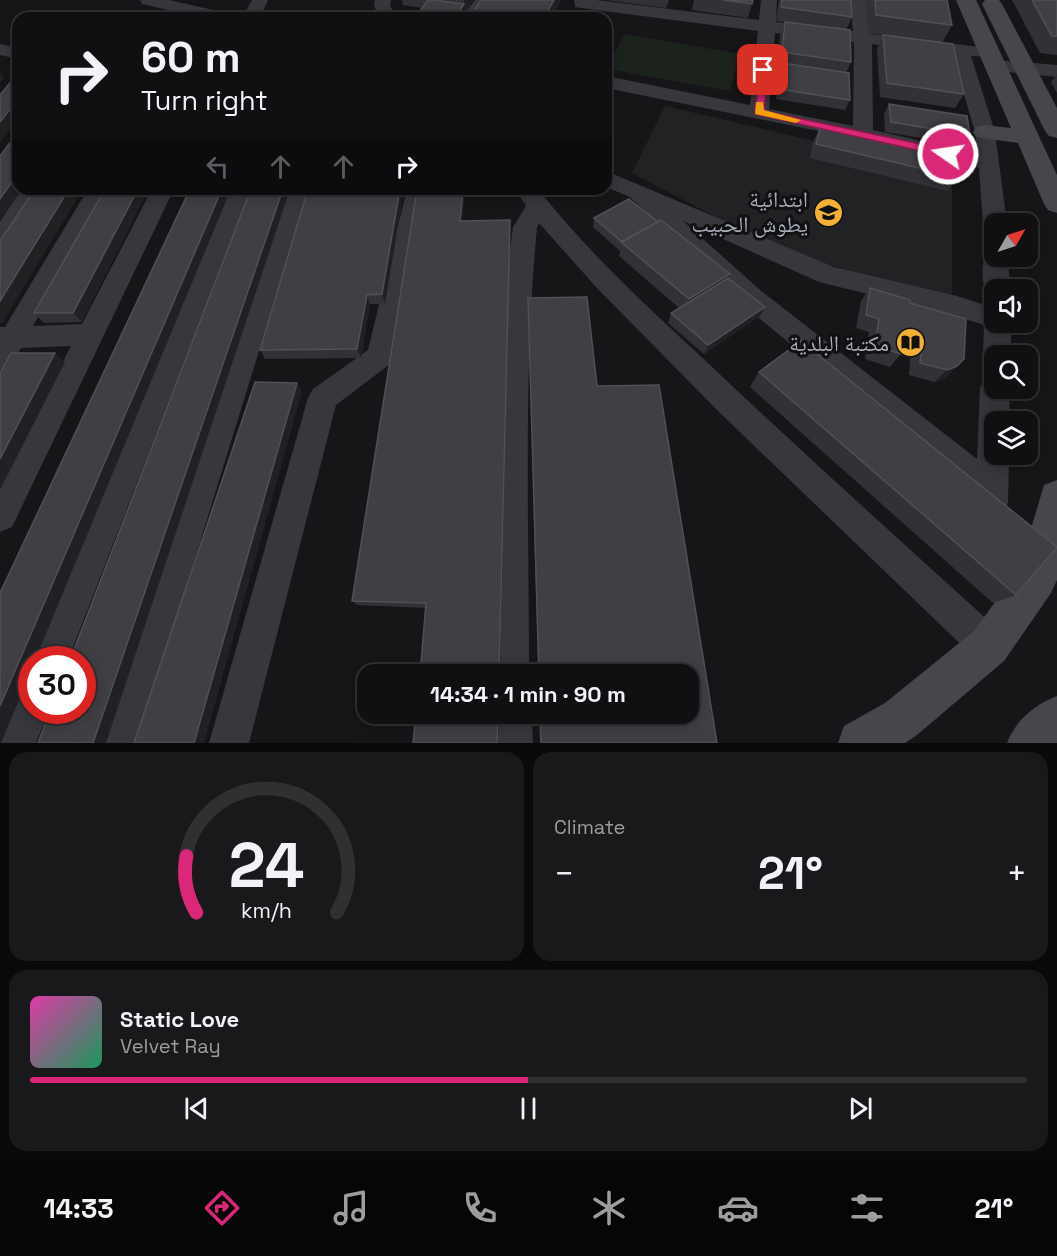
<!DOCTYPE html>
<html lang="en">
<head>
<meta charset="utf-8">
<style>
  body { margin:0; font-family:"Space Grotesk","Noto Naskh Arabic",sans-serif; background:#19191b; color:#f1f3f6; height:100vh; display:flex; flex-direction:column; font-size:22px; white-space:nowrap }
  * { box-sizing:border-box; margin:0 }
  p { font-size:20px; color:#9c9d9f }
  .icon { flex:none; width:33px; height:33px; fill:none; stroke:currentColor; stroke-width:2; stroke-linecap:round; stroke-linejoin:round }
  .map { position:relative; height:743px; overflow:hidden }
  .sheet { display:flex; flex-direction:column; gap:9px; padding:9px; background:#09090a; flex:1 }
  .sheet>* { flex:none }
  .hud { position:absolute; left:12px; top:12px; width:600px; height:183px; border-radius:18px; box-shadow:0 3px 15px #0003,0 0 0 2px #303032; background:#101012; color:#f1f3f6; overflow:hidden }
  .needle { width:39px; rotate:51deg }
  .controls { position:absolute; left:984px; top:213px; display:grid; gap:12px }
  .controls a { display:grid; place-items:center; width:54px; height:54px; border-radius:12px; background:#101012; box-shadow:0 3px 15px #0003,0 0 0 2px #303032; font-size:30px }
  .speed { position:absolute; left:18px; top:646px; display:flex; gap:12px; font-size:30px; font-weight:700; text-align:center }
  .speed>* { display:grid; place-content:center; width:78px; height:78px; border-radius:50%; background:#101012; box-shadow:0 3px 15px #0003,0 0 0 2px #303032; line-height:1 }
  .speed .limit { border:9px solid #d22; background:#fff; color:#111 }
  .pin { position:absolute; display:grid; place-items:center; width:51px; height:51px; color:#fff; margin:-26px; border-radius:12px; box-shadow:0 3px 9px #0006 }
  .me { position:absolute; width:66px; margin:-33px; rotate:283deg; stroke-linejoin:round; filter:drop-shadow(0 0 4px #0008) }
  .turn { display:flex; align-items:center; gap:21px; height:126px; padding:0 30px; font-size:27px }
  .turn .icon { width:78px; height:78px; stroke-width:2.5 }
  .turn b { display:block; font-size:42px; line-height:51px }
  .lanes { display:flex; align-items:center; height:57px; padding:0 30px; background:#0003; justify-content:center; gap:30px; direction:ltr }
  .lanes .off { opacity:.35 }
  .big { font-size:45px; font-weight:700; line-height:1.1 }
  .sheet .tile { flex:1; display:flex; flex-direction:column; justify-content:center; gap:9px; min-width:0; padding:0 21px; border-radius:18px; background:#19191b }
  .sheet .dial { align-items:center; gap:0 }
  .dial svg { height:156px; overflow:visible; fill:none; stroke:#303032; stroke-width:7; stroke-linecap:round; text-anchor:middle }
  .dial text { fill:#f1f3f6; stroke:none }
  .song { display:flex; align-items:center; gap:18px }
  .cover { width:72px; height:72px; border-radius:9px; background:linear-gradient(135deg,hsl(320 70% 55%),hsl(150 70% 35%)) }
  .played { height:6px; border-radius:3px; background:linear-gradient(90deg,#db2777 50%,#303032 50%) }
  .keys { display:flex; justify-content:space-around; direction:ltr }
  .heat { display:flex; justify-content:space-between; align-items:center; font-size:33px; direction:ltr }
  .sheet .tiles { flex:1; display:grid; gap:9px; grid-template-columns:1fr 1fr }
  .tile:last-child { grid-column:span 2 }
  .trip { position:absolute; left:357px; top:664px; width:342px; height:60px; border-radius:18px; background:#101012; box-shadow:0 3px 15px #0003,0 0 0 2px #303032; font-weight:700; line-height:60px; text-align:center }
  .dock { display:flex; height:96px; justify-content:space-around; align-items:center; background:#060607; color:#9c9d9f }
  .dock .icon { width:42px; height:42px }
  .dock .active { color:#db2777 }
  .dock b { font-size:27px; color:#f1f3f6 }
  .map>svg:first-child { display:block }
</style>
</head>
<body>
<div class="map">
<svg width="1057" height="743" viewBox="0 0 1057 743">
  <rect width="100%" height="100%" fill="#161618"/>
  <!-- built -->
  <path fill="#222225" d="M665,106L952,173V300L778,250L632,173Z"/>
  <!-- green -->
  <path fill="#1c231d" d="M624,34L740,54L730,91L607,69Z"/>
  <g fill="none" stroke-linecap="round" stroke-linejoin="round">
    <!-- street -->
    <path fill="#37383d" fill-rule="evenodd" d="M140,0H169L231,14L234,18H203L142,4Z
      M252,0H268L260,18H242Z
      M375,0H391L390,6L398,18H380L374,6Z
      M475,0H491L479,18H461Z
      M574,0H596L759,20L761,0H777L776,22L853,31L850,0H866L871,34L997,49L1000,53L997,57L971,56L995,132L1007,224H994V232L987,230L983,224L979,168L863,140L606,88V76L750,105L758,31L581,8L575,7ZM775,33L854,42L853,126L769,109ZM872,44L952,54L975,132L978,154L873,130Z
      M0,44L18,48V59L0,55Z
      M997,60L1057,65V77L990,70L988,66L990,62Z
      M606,171L834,267L957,296L994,308V322H1011V356H994V367L987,364L983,356L984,325L956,316L819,282L683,221L760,290L977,459L980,388L985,379L994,376V388H1010L1009,422H994V454H1009L1008,503L1004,514L992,519L980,514L976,503V497L742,304L630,197L606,187Z
      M19,189H42L9,241L0,243V217Z
      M88,189H110L33,326L82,324L152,189H174L12,527L0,532V482L71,346L21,348L10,367L0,370V327H5Z
      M229,189H251L68,660H32V663L30,660L36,647Z
      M287,189H309L138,743H98Z
      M407,189H429L394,356L390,364L336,405L249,743H209L308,398L313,389L368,350Z
      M515,189H538C589,254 650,309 710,365C806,456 904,544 1002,633L1008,646L1002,659L989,665L976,659L717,410L596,287L539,223L537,227C523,375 529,526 529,675H491L501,380L507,272L513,227L526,206Z
      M994,248V256H1008L1010,290H994V299L988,297C981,285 981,261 987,250Z
      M32,685V711H49L36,743H0V733L18,690Z
      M492,714H532L533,743H493Z"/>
    <!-- secondary -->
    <path fill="#45474d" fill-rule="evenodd" d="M956,0H976L1057,175V213L1048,210L1044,204L1018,143L976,137L973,132L976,127L985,125L1011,128Z
      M985,0H999L1002,4L1057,108V138L1049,136L1045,131L982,4Z
      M1057,480V580L1051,593L1004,661L917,735L905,743H838L844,726L885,703L974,631L1019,569L1044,485Z
      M1057,696V743H1007C1016,720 1034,705 1057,696Z"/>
  </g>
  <!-- wall -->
  <path fill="#323236" d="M402,0H473L462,18H415L422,8L403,5Z
    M481,0H561L551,18H472L473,13Z
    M605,0H669L666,8Z
    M694,0H753L748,18L692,10Z
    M779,0H851L852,17L846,30L851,62L846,73L850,100L845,110L776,99L778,73L780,67H777L780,35L785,22L776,21Z
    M866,0H947L952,25L942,43L868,33Z
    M1012,0H1057V55L1040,53Z
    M883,35L964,94L955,108L880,97L877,49Z
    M1057,74V93L1051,82Z
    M889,104L970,135L964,145L885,132L884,114Z
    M820,128L958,177L948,191L810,158L813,142Z
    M105,189L82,322L44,323L34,313Z
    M404,189L385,304H370L361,358L265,359L260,350Z
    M594,218L728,278L760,316L704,354L668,323L671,313L679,308L619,256L620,251L593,227Z
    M510,220L500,675H420L426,608L357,605L352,601L462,221Z
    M870,288L910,303L957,366L944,379L934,382L909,375L910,358L900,355L890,367L865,359L869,332L856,328L861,301Z
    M528,298L597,386L717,743H540L539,714H688V675H538Z
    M759,372L1016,595L993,603L750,387Z"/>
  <!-- shaded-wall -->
  <path fill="#212124" d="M464,0H473L462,18H455L464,4Z
    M554,0H561L551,18H544Z
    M0,72L4,78L0,83Z
    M18,99V119L0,143V122Z
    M18,173V189H22L0,222V199Z
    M69,189H83L2,324L0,323V301Z
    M138,189H149L82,322L73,313Z
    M222,189H231L35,660H32V669L1,743H0V706Z
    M283,189H290L106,743H93Z
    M400,189H404L385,304L382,294Z
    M463,189H465L462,231L460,221Z
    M510,220L500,675H499Z
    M730,274L724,287L684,313L689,299Z
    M367,295L370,304L361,358L357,349Z
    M765,307L760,316L704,354L708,345Z
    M55,353L65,362L0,490V459Z
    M957,366L944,379L934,382L947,370Z
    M297,383L302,392L204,743H194Z
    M498,714H499L498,743H497Z"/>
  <!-- building -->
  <path fill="#3f3f44" stroke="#4f5156" stroke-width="1.5" d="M428,0H434L464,4L455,18H415Z
    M481,0H554L544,18H509L473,13Z
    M723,0H753L752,4Z
    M782,0H851L852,17L781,7Z
    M875,0H947L952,25L876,15Z
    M1032,0H1057V36H1052Z
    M785,22L850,30L851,62L782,52Z
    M883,35L953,44L964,94L887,83Z
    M782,63L849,73L850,100L779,89Z
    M18,73V99L0,122V95Z
    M889,104L967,116L970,135L891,122Z
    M820,128L958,159V177L816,144Z
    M18,132V173L0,199V156Z
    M35,189H69L0,301V241Z
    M105,189H138L73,313H34Z
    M190,189H222L0,706V593Z
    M251,189H283L93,743H38L50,711H82V660H70Z
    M308,189H400L382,294L367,295L357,349L260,350Z
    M417,189H463L460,221L510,220L499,675H420L426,603L352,601Z
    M629,199L658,222L622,242L594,218Z
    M661,220L730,274L689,299L621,242Z
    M728,278L765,307L708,345L671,313Z
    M870,288L910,300V303L966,319L964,359L957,366L947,370L920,363L922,346L903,340L901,354L875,346L879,319L866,315Z
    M587,297L597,386L659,385L717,743H541L540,714H688V675H539L528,298Z
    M801,341L1057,547L1016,595L759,372Z
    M11,353H55L0,459V373Z
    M255,382L297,383L194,743H134Z
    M416,714H498L497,743H413Z"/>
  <!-- route -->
  <path fill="#db2777" stroke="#8e194d" stroke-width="1.5" d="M760,68L768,70L764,111L948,150L953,154L948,157L755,114Z"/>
  <!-- slow -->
  <path fill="#f59e0b" d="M756,102H763L764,110L801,120L796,123L755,114Z"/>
  <!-- icons -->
  <defs>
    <symbol id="school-disc" viewBox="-11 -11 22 22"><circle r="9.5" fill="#f2b134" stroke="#111113"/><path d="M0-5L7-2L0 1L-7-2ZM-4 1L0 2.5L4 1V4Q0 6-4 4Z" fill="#111"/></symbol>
    <symbol id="library-disc" viewBox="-11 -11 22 22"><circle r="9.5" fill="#f2b134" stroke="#111113"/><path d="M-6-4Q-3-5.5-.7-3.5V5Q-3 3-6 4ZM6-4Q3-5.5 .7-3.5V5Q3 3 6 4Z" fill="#111"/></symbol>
  </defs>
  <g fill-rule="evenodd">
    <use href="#school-disc" x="812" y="196" width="33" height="33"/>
    <use href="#library-disc" x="894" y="326" width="33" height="33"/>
  </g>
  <g text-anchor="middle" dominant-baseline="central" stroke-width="6" stroke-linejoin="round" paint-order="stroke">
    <!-- poi labels -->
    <g font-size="22" fill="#a8adb8" stroke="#111113" text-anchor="end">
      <text x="808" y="199">ابتدائية<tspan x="808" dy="25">يطوش الحبيب</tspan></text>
      <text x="889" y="343">مكتبة البلدية</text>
    </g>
  </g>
</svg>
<div class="controls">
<a><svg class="needle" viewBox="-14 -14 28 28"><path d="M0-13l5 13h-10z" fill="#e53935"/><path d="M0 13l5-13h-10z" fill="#9c9d9f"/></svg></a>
<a><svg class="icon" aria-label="sound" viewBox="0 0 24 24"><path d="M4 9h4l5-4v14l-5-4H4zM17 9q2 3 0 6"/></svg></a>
<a><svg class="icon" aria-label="search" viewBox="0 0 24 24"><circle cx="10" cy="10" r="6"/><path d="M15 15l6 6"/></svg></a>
<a><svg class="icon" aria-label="layers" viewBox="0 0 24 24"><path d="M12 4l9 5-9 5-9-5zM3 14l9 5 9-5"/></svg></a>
</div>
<div class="speed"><div class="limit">30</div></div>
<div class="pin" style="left:763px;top:70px;background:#d93025"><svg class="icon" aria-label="arrive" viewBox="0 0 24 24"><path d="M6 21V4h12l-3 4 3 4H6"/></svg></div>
<svg class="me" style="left:948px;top:154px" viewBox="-20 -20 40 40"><circle r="17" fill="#db2777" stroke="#fff" stroke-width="3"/><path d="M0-11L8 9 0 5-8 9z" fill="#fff"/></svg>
<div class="trip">14:34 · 1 min · 90 m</div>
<div class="hud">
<div class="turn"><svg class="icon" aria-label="right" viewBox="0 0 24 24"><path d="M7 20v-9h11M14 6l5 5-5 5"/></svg><div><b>60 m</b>Turn right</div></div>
<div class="lanes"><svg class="icon off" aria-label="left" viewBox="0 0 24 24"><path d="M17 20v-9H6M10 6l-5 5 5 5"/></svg><svg class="icon off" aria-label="ahead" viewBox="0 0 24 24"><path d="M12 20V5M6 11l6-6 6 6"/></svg><svg class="icon off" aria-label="ahead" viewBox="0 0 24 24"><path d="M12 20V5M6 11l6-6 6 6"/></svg><svg class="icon" aria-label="right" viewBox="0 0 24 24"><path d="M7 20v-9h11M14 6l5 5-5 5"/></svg></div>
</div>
</div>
<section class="sheet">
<div class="tiles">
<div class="tile dial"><svg viewBox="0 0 100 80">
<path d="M14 69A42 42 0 1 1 86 69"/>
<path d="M14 69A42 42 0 0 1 9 40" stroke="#db2777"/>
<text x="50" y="56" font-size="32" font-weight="700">24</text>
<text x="50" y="72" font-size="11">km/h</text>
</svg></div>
<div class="tile"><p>Climate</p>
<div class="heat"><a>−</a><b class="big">21°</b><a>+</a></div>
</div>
<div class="tile">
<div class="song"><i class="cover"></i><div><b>Static Love</b><p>Velvet Ray</p></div></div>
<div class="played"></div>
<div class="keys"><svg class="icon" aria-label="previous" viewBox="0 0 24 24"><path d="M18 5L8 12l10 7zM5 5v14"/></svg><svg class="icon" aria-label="pause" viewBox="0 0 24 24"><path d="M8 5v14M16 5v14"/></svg><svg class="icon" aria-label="next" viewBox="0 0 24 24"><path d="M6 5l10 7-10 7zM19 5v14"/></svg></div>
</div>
</div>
</section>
<nav class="dock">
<b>14:33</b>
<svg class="icon active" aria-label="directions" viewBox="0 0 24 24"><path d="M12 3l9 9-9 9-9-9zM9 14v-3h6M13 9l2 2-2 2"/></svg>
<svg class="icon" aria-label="music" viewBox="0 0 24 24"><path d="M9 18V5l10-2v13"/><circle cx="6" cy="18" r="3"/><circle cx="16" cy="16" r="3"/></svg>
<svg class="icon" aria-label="phone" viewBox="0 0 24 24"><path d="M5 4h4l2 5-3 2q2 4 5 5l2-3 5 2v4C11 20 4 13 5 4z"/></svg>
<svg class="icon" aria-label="climate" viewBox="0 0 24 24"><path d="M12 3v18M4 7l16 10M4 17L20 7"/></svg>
<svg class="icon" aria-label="car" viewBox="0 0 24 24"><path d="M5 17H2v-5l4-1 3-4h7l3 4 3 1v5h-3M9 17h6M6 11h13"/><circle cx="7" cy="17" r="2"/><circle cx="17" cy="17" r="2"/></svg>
<svg class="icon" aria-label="filters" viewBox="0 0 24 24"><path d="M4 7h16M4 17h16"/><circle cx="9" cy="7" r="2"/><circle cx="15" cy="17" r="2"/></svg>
<b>21°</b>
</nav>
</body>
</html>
